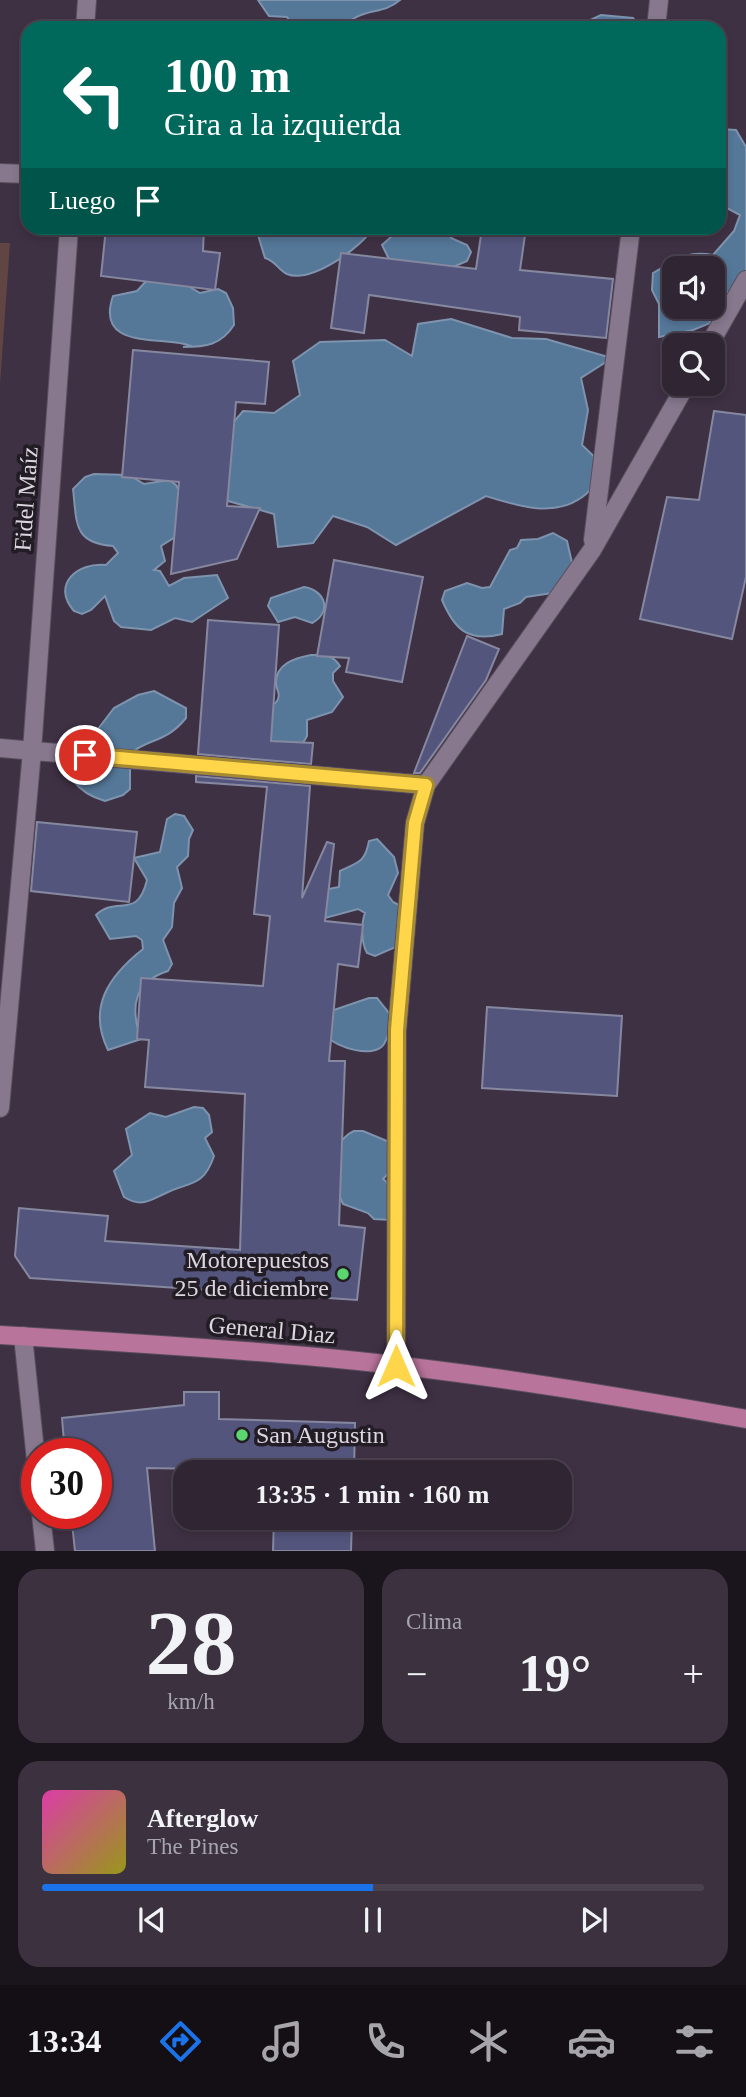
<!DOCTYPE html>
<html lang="es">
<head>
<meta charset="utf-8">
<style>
  body { margin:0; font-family:Georgia,serif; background:#3b313f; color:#f1f3f6; height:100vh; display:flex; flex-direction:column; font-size:26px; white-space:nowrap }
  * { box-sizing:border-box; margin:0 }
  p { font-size:23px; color:#a7a5ac }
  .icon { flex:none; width:38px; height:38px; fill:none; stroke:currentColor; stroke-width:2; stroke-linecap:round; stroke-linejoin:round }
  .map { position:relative; height:1551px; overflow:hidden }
  .drawer { display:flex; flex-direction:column; gap:18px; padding:18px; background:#1a141c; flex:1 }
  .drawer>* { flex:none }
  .guide { position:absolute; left:21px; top:21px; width:705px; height:214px; border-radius:21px; box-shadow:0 4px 10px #0003,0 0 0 2px #4a424e; background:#00695c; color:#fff; overflow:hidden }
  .tools { position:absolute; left:662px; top:256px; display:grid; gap:14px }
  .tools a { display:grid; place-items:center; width:63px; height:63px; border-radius:14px; background:#2f2533; box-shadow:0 4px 10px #0003,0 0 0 2px #4a424e; font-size:35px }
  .speed { position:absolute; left:21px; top:1438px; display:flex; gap:14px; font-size:35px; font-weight:700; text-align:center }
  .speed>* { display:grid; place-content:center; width:91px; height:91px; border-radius:50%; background:#2f2533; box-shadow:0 4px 10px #0003,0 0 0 2px #4a424e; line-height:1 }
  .speed .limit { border:10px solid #d22; background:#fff; color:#111 }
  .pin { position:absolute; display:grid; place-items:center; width:60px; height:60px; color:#fff; margin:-30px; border:4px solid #fff; border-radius:50%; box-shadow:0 2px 7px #0007 }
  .me { position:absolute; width:77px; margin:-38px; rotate:0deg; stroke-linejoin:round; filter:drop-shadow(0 0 5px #0008) }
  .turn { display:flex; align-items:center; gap:24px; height:147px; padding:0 28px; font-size:32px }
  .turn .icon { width:91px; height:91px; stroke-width:2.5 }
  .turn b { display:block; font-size:49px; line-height:60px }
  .then { display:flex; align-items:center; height:66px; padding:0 28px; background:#0003; gap:14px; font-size:26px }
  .big { font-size:52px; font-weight:700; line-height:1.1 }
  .drawer .widget { flex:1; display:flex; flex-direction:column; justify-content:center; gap:10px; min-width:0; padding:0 24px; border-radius:21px; background:#3b313f }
  .drawer .dial { align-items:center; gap:0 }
  .dial b { font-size:91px; line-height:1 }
  .song { display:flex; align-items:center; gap:21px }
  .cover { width:84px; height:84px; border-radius:10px; background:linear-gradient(135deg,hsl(320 70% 55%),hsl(60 70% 35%)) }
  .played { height:7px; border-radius:4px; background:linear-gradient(90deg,#1a73e8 50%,#4a424e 50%) }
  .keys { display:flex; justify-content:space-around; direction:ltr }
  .heat { display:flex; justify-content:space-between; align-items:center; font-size:38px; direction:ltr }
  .drawer .tiles { flex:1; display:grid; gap:18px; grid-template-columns:1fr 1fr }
  .widget:last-child { grid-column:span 2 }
  .trip { position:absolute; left:173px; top:1460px; width:399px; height:70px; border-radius:21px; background:#2f2533; box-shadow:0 4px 10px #0003,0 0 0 2px #4a424e; font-weight:700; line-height:70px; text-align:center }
  .tab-bar { display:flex; height:112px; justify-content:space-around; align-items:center; background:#130f14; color:#a7a5ac }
  .tab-bar .icon { width:49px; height:49px }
  .tab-bar .current { color:#1a73e8 }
  .tab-bar b { font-size:32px; color:#f1f3f6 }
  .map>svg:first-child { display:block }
</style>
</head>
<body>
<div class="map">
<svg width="746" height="1551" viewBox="0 0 746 1551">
  <rect width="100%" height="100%" fill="#3f3144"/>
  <!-- green -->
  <path fill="#614543" d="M0,243H10L0,384Z"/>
  <!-- water -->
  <path fill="#557798" stroke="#7e93ae" stroke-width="2" d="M258,0H400C382,15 372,7 351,20V28H294L287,17L269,16Z
    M601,15L633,18L641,28H584L586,22Z
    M719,129L736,130L746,147V293L738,295L719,290L712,304V268H674V306H711L710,323L693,330L659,337V304L652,290L653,273C676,260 686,250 713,255L734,231L740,215L719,204Z
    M260,228H373C362,247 311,284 287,274C278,270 276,261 265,258L258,235Z
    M401,228H454L451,238L467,245L471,252L467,261L451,268L390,261L382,245Z
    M148,279L178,280L200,293L218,289L226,293L233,308L234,325C221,345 206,347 183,347L191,346C165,335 94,352 113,296L137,291Z
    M451,319L512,338L546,339L612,358L581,378L588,410L582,445L605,467C600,475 594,488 586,494C557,519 517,506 486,496L396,545L367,527L333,516L313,543L278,547L274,514L207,495L221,437L243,411L274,413L300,395L293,361L320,342L385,340L412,356L418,324Z
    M94,474L129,475L144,484L169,480L176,485L185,501L175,537L161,546L165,561L154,570L160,571L169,586L184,578L217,575L228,598L192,622L175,618L151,630L121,627L114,621L105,596L91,610L82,614L74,611C51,585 77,562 106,565L118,553L113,546C73,543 77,523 73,489L85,477Z
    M553,533L567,541L573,567L552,593L526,597L520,603L504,609L502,634C467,643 454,628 442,600L445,591L467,583L482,588L490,587L510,550L517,548L521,540L538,539Z
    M304,587C325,590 333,612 312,623L295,617L278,622L268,606L271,598Z
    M311,655C324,655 332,654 340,666L333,673V681L343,697L332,712L307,720V736L303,743L280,754L271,768L255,767L248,752L258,712C264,709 273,706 277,701C281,694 277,691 276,684C275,664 295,658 311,655Z
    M154,691L186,708V718C165,744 147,738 130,754V789L123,795L105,801C77,793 61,773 65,742L98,729L114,708L138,695Z
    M175,814L184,816L193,830L189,839L188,856L177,867L182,888L174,903L172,927L163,940L172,964L168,971C133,982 130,1008 141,1039L108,1050C87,1007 109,976 143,949L142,940L136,936L110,939L96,915C117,895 137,921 147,880L134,858L160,852L167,819Z
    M377,839L394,857L398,873L388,895L393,902L401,906L405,943L375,956L367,953C361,942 361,924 365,913L358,909L325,918L323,890L339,887L340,871C358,862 365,863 369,841Z
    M369,998H377L393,1018C391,1027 388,1037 384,1044C375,1059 336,1048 327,1036L328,1012Z
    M194,1107L203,1108L209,1115L212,1132L205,1138L214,1156C203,1188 190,1181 166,1193C150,1200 142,1208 124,1197L114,1171L132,1155L126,1129L150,1113L166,1117Z
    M354,1131H363L394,1144V1167L383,1179L389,1184L390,1220L374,1219L368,1213L343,1204C340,1196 335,1189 333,1182C328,1165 337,1138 354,1131Z"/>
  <!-- building -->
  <path fill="#54557d" stroke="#8688a0" stroke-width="2" d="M106,228H204L203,251L220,253L215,290L101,276Z
    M482,228H526L520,270L613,279L606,338L519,330L520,317L369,295L364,333L331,328L341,253L476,269Z
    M133,350L269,362L265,404L236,402L227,506L260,508L237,559L171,574L179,482L122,477Z
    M714,411L746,415V577L732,639L640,619L667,497L699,500Z
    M334,560L423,577L402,682L346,672L349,658L317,656Z
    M208,620L279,625L271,741L313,743L311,764L198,754Z
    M467,636L499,649L486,680L420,773H414Z
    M196,776L310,786L302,898L327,842L334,844L325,921L363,925L358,967L338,964L329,1061H345L339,1225L365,1228L357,1300L30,1278L15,1256L19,1208L108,1216L105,1241L240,1250L245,1094L145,1087L149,1040L137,1039L141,978L263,986L270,916L254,914L267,787L196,782Z
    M37,822L137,832L129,902L31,891Z
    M487,1007L622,1016L617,1096L482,1088Z
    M184,1392H219V1419L355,1423L354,1472L147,1468L155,1551H75L71,1514H96V1454H65L62,1418L184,1405Z
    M274,1517H352L351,1551H273Z"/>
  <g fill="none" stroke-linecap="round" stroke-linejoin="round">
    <defs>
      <path id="minor" d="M85,28L87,0
        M656,28L659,0
        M0,173L28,174
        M709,345L746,280
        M593,540L631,228
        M0,748L426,785
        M0,1108L32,751L69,228
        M23,1336L37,1470
        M396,1366L397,1030L415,823L426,785L592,550L687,383
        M41,1514L45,1551"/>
      <path id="major" d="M0,1335C102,1341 204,1347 306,1356C454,1369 600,1393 746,1419"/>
    </defs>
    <!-- minor casing -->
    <use href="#minor" stroke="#594e5d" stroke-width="20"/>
    <!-- major casing -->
    <use href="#major" stroke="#594e5d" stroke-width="20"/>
    <!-- minor -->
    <use href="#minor" stroke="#87788d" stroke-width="18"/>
    <!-- major -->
    <use href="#major" stroke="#b9749c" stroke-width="18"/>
  </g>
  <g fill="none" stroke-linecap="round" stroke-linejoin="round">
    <defs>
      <path id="route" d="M85,755L426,785L415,823L397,1030L396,1366"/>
    </defs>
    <!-- route casing -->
    <use href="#route" stroke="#a68a30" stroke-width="18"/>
    <!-- route -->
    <use href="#route" stroke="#ffd54a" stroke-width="12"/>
  </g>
  <!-- markers -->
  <g fill="#5bd56e" stroke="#221c24" stroke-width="2.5">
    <circle cx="343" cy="1274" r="7"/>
    <circle cx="242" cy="1435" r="7"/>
  </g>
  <g text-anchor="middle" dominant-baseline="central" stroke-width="7" stroke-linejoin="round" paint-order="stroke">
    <!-- street labels -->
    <g font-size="24" fill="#ddd5e0" stroke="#221c24">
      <text transform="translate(26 499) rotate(-86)">Fidel Maíz</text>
      <text transform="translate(272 1330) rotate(5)">General Diaz</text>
    </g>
    <!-- poi labels -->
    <g font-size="24" fill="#ddd5e0" stroke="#221c24" text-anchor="end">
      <text x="329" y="1260">Motorepuestos<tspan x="329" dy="28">25 de diciembre</tspan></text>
      <text x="256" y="1435" text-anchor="start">San Augustin</text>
    </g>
  </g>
</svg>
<div class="tools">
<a><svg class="icon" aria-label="sound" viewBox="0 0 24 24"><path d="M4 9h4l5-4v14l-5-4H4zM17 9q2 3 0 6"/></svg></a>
<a><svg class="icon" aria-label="search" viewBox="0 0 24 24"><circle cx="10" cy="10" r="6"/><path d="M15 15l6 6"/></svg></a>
</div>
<div class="speed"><div class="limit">30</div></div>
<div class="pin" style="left:85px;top:755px;background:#d93025"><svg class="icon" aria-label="arrive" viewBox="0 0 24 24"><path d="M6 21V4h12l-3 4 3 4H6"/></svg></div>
<svg class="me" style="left:396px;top:1366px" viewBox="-20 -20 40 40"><path d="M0-17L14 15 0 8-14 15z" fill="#ffd54a" stroke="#fff" stroke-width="4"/></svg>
<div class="trip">13:35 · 1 min · 160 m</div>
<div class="guide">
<div class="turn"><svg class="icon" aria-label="left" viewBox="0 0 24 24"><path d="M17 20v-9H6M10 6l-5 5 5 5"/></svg><div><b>100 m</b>Gira a la izquierda</div></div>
<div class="then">Luego<svg class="icon" aria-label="arrive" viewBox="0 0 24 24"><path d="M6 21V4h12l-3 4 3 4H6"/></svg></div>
</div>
</div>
<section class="drawer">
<div class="tiles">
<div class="widget dial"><b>28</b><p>km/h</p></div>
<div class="widget"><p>Clima</p>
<div class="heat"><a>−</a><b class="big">19°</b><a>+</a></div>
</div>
<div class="widget">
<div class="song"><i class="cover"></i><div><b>Afterglow</b><p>The Pines</p></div></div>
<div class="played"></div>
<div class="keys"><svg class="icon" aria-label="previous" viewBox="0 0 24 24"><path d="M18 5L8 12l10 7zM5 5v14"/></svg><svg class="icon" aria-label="pause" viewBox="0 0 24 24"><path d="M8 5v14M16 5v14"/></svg><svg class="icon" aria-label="next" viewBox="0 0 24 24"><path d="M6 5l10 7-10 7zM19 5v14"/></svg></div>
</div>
</div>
</section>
<nav class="tab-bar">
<b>13:34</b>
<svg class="icon current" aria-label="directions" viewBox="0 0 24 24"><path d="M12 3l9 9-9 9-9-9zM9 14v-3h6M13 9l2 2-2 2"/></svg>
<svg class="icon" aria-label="music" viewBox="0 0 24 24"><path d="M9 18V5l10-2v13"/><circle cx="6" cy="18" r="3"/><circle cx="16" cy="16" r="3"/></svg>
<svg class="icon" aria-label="phone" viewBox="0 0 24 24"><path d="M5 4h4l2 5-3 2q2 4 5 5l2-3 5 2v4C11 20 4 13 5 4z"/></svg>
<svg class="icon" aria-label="climate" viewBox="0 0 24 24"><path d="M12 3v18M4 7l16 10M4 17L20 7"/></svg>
<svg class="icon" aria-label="car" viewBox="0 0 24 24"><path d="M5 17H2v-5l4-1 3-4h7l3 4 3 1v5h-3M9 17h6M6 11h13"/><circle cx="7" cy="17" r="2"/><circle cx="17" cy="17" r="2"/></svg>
<svg class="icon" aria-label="filters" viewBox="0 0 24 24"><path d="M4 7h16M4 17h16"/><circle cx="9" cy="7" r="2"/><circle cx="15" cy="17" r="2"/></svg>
</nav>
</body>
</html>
